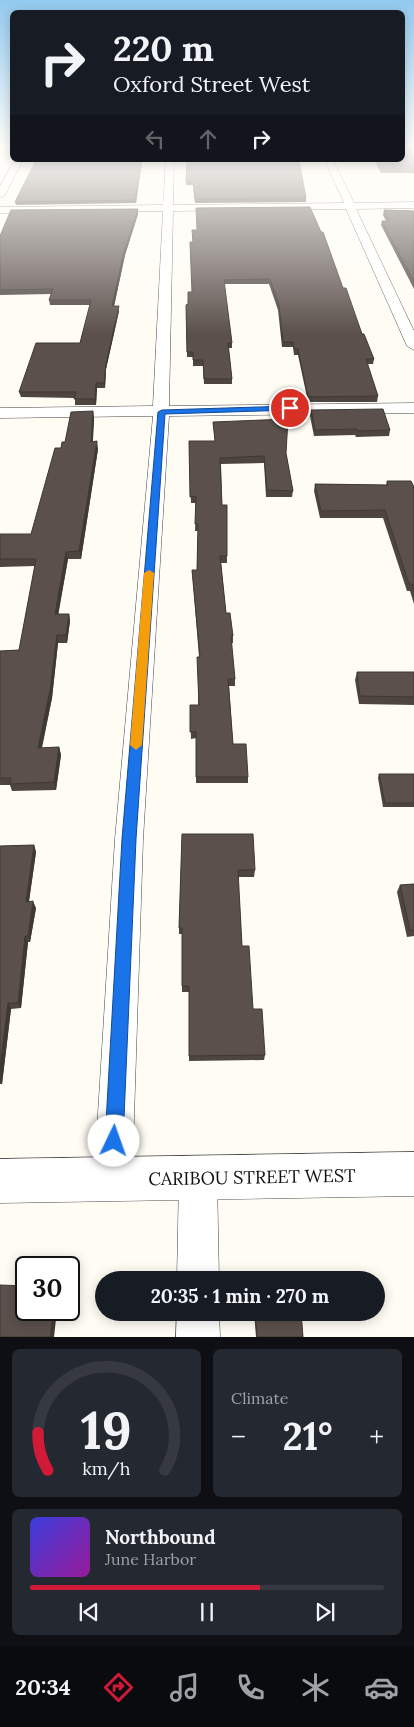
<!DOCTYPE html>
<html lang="en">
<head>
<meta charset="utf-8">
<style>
  body { margin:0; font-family:Lora,serif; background:#242831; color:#f1f3f6; height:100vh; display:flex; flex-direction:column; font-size:19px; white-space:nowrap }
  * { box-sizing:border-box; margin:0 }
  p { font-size:16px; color:#9ea1a6 }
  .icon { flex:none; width:28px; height:28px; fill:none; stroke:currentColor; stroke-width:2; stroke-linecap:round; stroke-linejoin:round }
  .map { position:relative; height:1337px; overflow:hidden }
  .details { display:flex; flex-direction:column; gap:12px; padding:12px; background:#0d0f14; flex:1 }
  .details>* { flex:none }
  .guide { position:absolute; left:10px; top:10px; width:395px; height:152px; border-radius:8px; box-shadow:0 2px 12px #0003; background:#171b24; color:#f1f3f6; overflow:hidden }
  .speed { position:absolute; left:15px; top:1256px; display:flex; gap:10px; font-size:25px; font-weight:700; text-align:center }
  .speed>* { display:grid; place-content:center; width:65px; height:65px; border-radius:50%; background:#171b24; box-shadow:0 2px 12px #0003; line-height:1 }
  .speed .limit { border:2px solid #111; border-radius:8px; background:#fff; color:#111 }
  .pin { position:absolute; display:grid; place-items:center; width:42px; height:42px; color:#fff; margin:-21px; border:2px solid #fff; border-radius:50%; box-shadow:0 1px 5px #0007 }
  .me { position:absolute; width:55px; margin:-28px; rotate:3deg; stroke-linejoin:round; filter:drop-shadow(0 0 4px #0008) }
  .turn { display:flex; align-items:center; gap:18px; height:105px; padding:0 20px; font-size:22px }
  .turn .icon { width:65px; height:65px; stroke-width:2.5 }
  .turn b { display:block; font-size:35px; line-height:42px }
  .lanes { display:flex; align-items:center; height:48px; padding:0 20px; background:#0003; justify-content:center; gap:25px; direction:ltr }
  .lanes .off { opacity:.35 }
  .big { font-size:38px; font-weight:700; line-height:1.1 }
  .details .card { flex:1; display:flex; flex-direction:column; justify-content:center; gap:8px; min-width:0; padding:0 18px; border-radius:8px; background:#242831 }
  .details .dial { align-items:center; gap:0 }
  .dial svg { height:130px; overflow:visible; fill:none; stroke:#363941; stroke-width:7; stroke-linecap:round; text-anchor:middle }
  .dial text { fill:#f1f3f6; stroke:none }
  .song { display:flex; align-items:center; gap:15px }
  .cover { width:60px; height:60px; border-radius:8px; background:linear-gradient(135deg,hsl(240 70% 55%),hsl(300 70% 35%)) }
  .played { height:5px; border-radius:2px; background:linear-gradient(90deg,#d11938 65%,#363941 65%) }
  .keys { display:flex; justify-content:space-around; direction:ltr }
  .heat { display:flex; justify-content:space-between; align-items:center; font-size:28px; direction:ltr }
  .details .tiles { flex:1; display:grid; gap:12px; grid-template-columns:1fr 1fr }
  .card:last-child { grid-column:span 2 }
  .trip { position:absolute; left:95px; top:1271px; width:290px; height:50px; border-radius:25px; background:#171b24; box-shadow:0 2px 12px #0003; font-weight:700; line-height:50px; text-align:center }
  .tab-bar { display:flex; height:80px; justify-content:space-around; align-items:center; background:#090b0e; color:#9ea1a6 }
  .tab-bar .icon { width:35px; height:35px }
  .tab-bar .selected { color:#d11938 }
  .tab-bar b { font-size:22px; color:#f1f3f6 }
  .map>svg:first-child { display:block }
</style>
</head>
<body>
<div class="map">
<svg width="414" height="1337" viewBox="0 0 414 1337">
  <rect width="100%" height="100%" fill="#fffcf4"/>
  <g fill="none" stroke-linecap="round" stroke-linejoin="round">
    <defs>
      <path id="minor" d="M15,160H23L5,195L0,198V186Z
        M166,160H174L173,205L344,203L325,160H333L354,203L414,202V208L356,209L414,331V350L407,346L346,209L173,211L169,406L414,403V413L169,416L143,839L132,1179L127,1193L113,1198L99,1193L94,1179L115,839L153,416L0,418V408L153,406L163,211L0,213V207L163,205Z
        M198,1159L212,1164L217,1178L219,1280H177L179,1178L184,1164Z
        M177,1312H219L220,1337H176Z"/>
      <path id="tertiary" d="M414,1152V1196L0,1203V1159Z"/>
    </defs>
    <!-- minor casing -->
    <use href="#minor" stroke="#444" stroke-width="1"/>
    <!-- tertiary casing -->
    <use href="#tertiary" stroke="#444" stroke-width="1"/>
    <!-- minor -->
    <use href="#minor" fill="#fff" fill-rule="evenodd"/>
    <!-- tertiary -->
    <use href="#tertiary" fill="#fff" fill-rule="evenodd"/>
  </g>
  <!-- wall -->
  <path fill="#4e4541" d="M414,154V173H381L374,160H402Z
    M142,160L136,203L16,205L15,202Z
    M187,160L306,198V202L195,203L193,185H186Z
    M138,209V214L125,255L114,306L119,311L106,369L105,388H97L96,405H75V398L21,397L19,392L80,343L90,305H50L49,300L51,294L0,295V236Z
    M384,210L414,211V289L381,225L382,221H386L383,215Z
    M197,230L343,288L362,334L374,359L373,364H367L378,396L377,402H308L298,355H294L293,347H282L278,310L269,284H224L232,343V348H228L232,379V384H204L203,366H193V357H187L186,305L188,304L192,292L193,242Z
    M311,410L390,430L389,436L356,437L355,435L314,436L310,416Z
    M93,411L94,419L93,441L98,449L81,559H68L58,614H69L70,621L67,643H58L52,698L42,748L59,747L61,755L56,790L12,791L10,785H0V651L19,650L35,566L0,567V534H31L61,448Z
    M213,422L286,453L293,491L292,497H266L264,463L221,464L222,505L227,556V563H221L226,613L233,636V643H231L235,679V686H229L233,744L248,777V783H196V738L191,739L190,705H198L199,657L192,570H197L198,531H195L196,503H191L189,441H215Z
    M387,481L414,487V604L410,591H407L383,518H320L314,491L315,484L386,485Z
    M357,672H414V705L359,704L355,680Z
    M379,774H414V807H383L378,778Z
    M182,834L255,870L254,877H238L242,946L253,1009L265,1055L264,1060L189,1061V992H182V934H179V928Z
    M34,845L36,852L29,901L36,908L30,942H28L21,1008L11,1009L2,1084H0V846Z
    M414,884V936L407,937L397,892L400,885Z
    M254,1312H301L303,1337H256Z"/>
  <!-- shaded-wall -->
  <path fill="#403835" d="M142,160L136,203L135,200Z
    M138,209V214L125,255L113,311L112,306L124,251Z
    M119,306V311L106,369L105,388L104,383L106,364Z
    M96,383L97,388L96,405L95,399Z
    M93,411L94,419L92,449L91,442Z
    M97,441L98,449L81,559L79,551Z
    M66,552L68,559L57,622L55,614Z
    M69,614L70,621L67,643L66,635Z
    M57,635L58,643L52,698L40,755L38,748Z
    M59,747L61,755L56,790L54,782Z
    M34,845L36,852L28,908L26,902Z
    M33,901L36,908L30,942L28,936Z
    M25,936L28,942L21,1008L18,1003Z
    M8,1003L11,1009L2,1084L0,1081V1068Z
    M53,1310H57L54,1337H50Z"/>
  <!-- building -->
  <path fill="#5b504c" stroke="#403835" d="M402,147H409L414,154V166H382L379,160H402Z
    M36,160H142L135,200L15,202Z
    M187,160H299L306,198L195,199L193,181L186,182Z
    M310,207L321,232H323L343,288H346L362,334H364L374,359H366L378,396L308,397L298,349H294L293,342H283L279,305L270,279L224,280L232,343H228L232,379H204L203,360H193V352H187L186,305L188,304V292H192L190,242H193L192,230H197L196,208Z
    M138,209L124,251L112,306H119L106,364L104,383H96L95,399H74L76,392H19L36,343H80L91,300H49L53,289L0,290V236L11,210Z
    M384,210L414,211V282L382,221H389Z
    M383,409L390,430L357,431V429L315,430L311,410Z
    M93,411L91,442L97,441L79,551L66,552L55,614H69L66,635H57L50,690L38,748L59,747L54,782L10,784L11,778H0V651L19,650L36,559H0V534H31L55,448H61L62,442H65L71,412Z
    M288,419L286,453L293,491L267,490L264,456L220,458L222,505H227V556H220L226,613H230L233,636H231L235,679H228L233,744H246L248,777H196V732H190V705H199L197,657H200L192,570H197L198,524H195L196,496L190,497L189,441H215L213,422Z
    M387,481H411L414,487V590L412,584H409L385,510L321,511L315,484L388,485Z
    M357,672H414V697L360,696Z
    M379,774H414V803H385Z
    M182,834H253L255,870H238L242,946H249L253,1009H262L265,1055L189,1056V986H182V928H179Z
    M34,845L26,902L33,901L28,936H25L18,1003H8L0,1068V846Z
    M414,884V930H410L400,885Z
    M0,1285L26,1286V1310H53L50,1337H0Z
    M255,1312H301L303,1337H257Z"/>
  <!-- sky -->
  <linearGradient id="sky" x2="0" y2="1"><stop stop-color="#93caf0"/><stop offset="0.44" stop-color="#fffefa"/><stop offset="1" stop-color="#fffefa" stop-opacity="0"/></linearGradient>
  <rect width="414" height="334" fill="url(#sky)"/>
  <!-- route -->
  <path fill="#1a73e8" stroke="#114b97" d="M290,406L294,408L292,410L165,414L136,839L123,1141L121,1147L114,1150L108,1147L105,1141L122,839L158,412L162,410Z"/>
  <!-- slow -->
  <path fill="#f59e0b" d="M149,570L154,573L142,745L136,750L130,745L144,573Z"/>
  <g text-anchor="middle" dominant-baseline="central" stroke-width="5" stroke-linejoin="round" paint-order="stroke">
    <!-- near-street labels -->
    <g font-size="18" fill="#111" stroke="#fff">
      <text transform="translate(252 1177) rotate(-1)">CARIBOU STREET WEST</text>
    </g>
  </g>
</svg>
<div class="speed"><div class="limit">30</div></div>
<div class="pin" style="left:290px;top:408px;background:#d93025"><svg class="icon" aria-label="arrive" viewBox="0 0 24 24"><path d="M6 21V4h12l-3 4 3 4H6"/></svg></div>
<svg class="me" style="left:114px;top:1141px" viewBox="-20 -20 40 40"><circle r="19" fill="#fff"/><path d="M0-13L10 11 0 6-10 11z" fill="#1a73e8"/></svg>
<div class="trip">20:35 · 1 min · 270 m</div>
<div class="guide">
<div class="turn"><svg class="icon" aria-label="right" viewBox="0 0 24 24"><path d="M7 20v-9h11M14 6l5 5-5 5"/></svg><div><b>220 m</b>Oxford Street West</div></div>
<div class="lanes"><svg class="icon off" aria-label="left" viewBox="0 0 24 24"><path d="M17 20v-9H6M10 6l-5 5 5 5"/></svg><svg class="icon off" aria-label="ahead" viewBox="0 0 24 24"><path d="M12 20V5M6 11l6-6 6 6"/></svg><svg class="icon" aria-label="right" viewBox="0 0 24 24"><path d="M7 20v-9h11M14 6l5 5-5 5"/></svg></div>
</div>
</div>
<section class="details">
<div class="tiles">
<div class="card dial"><svg viewBox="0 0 100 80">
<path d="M14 69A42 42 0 1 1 86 69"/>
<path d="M14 69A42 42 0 0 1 8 46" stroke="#d11938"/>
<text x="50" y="56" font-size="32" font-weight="700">19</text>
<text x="50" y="72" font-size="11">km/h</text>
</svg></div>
<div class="card"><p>Climate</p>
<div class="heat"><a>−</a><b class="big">21°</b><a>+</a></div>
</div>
<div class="card">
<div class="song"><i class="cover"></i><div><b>Northbound</b><p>June Harbor</p></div></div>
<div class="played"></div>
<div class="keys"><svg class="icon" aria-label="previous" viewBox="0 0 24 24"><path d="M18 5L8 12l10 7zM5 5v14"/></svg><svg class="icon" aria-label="pause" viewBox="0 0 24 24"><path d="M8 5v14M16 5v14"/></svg><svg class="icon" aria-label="next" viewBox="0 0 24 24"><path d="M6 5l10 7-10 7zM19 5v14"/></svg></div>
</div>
</div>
</section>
<nav class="tab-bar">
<b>20:34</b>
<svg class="icon selected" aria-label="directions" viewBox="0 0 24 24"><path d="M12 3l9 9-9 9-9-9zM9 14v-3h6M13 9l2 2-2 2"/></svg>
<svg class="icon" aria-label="music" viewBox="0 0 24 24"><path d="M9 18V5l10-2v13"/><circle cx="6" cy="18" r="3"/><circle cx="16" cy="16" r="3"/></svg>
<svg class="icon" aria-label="phone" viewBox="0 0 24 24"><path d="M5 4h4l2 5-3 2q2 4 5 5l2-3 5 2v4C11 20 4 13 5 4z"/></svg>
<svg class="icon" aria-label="climate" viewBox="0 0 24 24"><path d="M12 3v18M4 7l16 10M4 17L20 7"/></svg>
<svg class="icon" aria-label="car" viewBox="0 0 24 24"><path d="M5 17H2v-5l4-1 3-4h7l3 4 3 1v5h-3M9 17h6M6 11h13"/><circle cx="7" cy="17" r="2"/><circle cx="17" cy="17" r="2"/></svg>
</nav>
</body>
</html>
